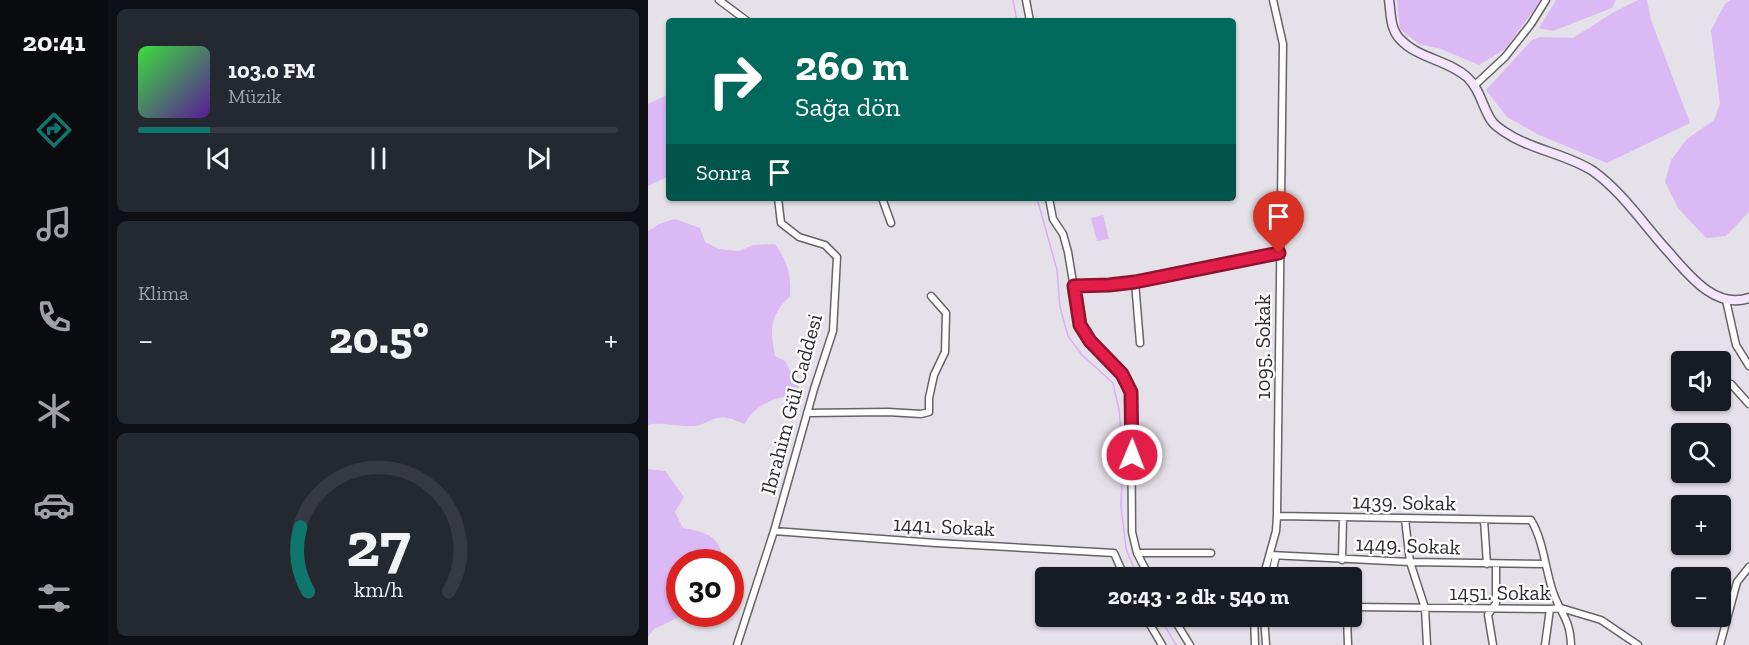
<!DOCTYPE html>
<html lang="tr">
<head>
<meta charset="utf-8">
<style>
  body { margin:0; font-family:"Zilla Slab",serif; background:#242831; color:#f1f3f6; height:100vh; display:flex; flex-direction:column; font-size:22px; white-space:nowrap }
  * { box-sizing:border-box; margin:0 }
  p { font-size:20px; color:#9ea1a6 }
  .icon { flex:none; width:33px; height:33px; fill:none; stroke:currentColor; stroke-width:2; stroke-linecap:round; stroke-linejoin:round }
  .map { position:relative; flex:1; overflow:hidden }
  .sheet { display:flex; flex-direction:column; gap:9px; padding:9px; background:#0d0f14; width:540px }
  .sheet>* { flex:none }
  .banner { position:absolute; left:18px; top:18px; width:570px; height:183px; border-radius:6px; box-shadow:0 2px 4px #0004; background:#00695c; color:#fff; overflow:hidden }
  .buttons { position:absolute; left:1023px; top:351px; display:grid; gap:12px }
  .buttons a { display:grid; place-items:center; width:60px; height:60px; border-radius:6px; background:#171b24; box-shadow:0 2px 4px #0004; font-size:30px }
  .speed { position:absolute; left:18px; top:549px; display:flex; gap:12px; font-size:30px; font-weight:700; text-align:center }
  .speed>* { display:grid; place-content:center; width:78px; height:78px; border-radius:50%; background:#171b24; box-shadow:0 2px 4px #0004; line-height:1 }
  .speed .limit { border:9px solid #d22; background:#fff; color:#111 }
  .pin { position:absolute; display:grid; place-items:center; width:51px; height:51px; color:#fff; margin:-62px -26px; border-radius:50% 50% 50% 0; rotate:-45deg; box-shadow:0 0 6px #0007 }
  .pin .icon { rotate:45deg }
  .me { position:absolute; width:66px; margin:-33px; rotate:1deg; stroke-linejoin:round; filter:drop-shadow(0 0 4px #0008) }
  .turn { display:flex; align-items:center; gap:21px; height:126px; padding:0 30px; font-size:27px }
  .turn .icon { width:78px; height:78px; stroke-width:2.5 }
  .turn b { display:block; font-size:42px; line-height:51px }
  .then { display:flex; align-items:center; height:57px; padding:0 30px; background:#0003; gap:12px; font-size:22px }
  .big { font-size:45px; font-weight:700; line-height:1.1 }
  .sheet .card { flex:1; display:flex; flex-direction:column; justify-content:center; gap:9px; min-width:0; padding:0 21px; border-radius:9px; background:#242831 }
  .sheet .dial { align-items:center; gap:0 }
  .dial svg { height:156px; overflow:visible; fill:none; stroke:#363941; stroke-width:7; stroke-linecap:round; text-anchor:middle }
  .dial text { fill:#f1f3f6; stroke:none }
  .song { display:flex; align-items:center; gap:18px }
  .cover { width:72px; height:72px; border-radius:9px; background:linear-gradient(135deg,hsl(120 70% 55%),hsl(270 70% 35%)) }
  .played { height:6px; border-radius:3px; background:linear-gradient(90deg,#0f766e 15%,#363941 15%) }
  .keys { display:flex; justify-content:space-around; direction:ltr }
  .heat { display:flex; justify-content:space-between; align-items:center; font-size:33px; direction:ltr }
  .trip { position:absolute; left:387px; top:567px; width:327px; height:60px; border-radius:6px; background:#171b24; box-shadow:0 2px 4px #0004; font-weight:700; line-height:60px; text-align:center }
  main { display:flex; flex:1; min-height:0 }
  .tabs { display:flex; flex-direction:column; width:108px; justify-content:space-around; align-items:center; background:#090b0e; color:#9ea1a6 }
  .tabs .icon { width:42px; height:42px }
  .tabs .active { color:#0f766e }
  .tabs b { font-size:27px; color:#f1f3f6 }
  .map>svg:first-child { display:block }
</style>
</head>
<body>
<main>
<nav class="tabs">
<b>20:41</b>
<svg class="icon active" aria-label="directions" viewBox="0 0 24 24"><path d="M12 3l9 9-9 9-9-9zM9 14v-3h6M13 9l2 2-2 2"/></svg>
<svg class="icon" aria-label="music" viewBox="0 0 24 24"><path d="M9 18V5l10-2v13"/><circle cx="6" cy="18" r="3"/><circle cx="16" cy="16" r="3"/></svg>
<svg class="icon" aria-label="phone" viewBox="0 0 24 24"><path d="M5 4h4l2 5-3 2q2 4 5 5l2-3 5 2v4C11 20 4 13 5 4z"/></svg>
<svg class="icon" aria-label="climate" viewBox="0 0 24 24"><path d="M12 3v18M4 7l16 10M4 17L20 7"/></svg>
<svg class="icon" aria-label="car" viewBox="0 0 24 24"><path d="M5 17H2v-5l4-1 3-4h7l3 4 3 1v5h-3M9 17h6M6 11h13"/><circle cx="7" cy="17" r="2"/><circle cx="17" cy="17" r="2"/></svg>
<svg class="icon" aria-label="filters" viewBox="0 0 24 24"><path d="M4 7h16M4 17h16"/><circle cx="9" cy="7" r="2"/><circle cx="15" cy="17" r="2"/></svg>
</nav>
<section class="sheet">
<div class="card">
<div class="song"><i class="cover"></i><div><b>103.0 FM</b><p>Müzik</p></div></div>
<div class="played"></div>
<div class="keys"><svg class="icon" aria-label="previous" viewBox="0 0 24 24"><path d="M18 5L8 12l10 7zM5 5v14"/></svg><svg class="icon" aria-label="pause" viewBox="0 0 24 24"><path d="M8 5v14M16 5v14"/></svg><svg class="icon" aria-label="next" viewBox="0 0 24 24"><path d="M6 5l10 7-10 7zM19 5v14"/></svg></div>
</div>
<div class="card"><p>Klima</p>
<div class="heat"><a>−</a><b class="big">20.5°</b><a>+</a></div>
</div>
<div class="card dial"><svg viewBox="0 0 100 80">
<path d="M14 69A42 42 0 1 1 86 69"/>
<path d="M14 69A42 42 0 0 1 10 36" stroke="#0f766e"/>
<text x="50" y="56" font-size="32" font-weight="700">27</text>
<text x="50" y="72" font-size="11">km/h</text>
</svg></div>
</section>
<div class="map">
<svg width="1101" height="645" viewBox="0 0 1101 645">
  <rect width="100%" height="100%" fill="#e5e1e8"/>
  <!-- green -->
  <path fill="#dbb9f5" d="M749,0H893L857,49L831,65L793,49L771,44L752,29Z
    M908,0H968L964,8L905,31L891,28Z
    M990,0H999L1003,20L1042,123L959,163L891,135L859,117L838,90L884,40L892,37L925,38L966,12Z
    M1083,0H1101V212L1078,236L1058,238L1030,208L1017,182L1023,160L1039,139L1066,120L1072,104L1063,30L1077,4Z
    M21,94V176L0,186V104Z
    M455,215L461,239L449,241L443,218Z
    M27,219L52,228L57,242L71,249L91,251L105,245L127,244C140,263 143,273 142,296C121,317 122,328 127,356L137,361L152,390C146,397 140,396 131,398C116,402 103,411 97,424C91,422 85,419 79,418C66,416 62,422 52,425C38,429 11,421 0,425V231L11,224Z
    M0,469L17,471L36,497L27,512L35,528C58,532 73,536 75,562H32V614H38L6,629L0,637Z"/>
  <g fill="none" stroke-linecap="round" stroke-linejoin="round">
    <!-- stream -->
    <path stroke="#dcaffe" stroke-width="1.5" d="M365,0L369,21
      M389,198L409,270L412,307L420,336L434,355L465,383L471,410L475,451L473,506L478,549L490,578
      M511,616L528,645"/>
    <defs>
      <path id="minor" d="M71,0L99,21
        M378,0L382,21
        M827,85L857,57L883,24L898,0
        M234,198L243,223
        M401,198L405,219L415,234L420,252L432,325L442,341L474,374L483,392L484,532L489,553L502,578
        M487,282L492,343
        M426,286L461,285L487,282L631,253
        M1078,300L1088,345L1101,366
        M1083,384L1101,404
        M159,413L240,412L273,414L281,412V398L286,375L297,352L298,313L283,296
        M629,516L883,520C896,542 897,569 905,592C913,615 922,618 923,645
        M757,519L762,562L777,608L779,645
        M836,520L839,564
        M126,531L288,543L466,553L477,578
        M489,553H563
        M622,555L762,562L897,564
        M694,560L695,518
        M615,578L628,531L629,516L635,44L625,0
        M623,578L628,556
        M704,607L902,609L913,608L953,620L990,645
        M497,616L514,645
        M524,616L542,645
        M606,616L607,645
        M616,616L618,645
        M699,616L700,645
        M89,645L126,531L166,389L185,331L189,257L177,245L151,237L133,223L130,198
        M845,645L840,615L848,603V565
        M897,645L902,609
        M1072,645L1089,582L1101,567"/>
      <path id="secondary" d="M741,0C743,13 742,29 752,39C769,58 800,60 819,77C832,89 834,106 843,120C847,127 858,133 865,137C890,151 920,155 945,171C973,191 994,222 1017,248C1038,271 1065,310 1101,298"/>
    </defs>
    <!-- minor casing -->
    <use href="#minor" stroke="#666268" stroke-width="9"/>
    <!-- secondary casing -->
    <use href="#secondary" stroke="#666268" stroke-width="11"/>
    <!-- minor -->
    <use href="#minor" stroke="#fff" stroke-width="6"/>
    <!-- secondary -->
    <use href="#secondary" stroke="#f3e6fe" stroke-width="8"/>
  </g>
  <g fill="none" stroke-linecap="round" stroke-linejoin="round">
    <defs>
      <path id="route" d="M484,455L483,392L474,374L442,341L432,325L426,286L461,285L487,282L631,253"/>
    </defs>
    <!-- route casing -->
    <use href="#route" stroke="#92132f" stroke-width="15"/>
    <!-- route -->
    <use href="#route" stroke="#e11d48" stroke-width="10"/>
  </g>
  <g text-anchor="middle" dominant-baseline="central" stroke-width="4.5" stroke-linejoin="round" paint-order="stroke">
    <!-- street labels -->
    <g font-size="21" fill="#2e2d30" stroke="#fff">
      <text transform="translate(614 347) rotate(-90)">1095. Sokak</text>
      <text transform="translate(143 404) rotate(-75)">Ibrahim Gül Caddesi</text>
      <text transform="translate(756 502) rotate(1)">1439. Sokak</text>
      <text transform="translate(296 526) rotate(3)">1441. Sokak</text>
      <text transform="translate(760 545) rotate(2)">1449. Sokak</text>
      <text x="852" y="592">1451. Sokak</text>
    </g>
  </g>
</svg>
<div class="buttons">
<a><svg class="icon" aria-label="sound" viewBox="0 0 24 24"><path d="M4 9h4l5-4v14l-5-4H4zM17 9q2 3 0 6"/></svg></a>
<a><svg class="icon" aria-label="search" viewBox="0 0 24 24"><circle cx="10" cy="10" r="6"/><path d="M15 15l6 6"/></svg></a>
<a>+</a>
<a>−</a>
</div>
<div class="speed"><div class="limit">30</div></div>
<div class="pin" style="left:631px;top:253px;background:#d93025"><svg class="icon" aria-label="arrive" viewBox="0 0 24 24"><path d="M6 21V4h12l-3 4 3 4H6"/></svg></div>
<svg class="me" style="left:484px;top:455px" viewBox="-20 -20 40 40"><circle r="17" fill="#e11d48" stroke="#fff" stroke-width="3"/><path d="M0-11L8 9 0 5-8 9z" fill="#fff"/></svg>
<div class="trip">20:43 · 2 dk · 540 m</div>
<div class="banner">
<div class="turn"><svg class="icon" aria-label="right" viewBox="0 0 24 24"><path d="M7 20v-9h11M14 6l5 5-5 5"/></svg><div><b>260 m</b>Sağa dön</div></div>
<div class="then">Sonra<svg class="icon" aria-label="arrive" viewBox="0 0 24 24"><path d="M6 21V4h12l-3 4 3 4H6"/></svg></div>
</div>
</div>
</main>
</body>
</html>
